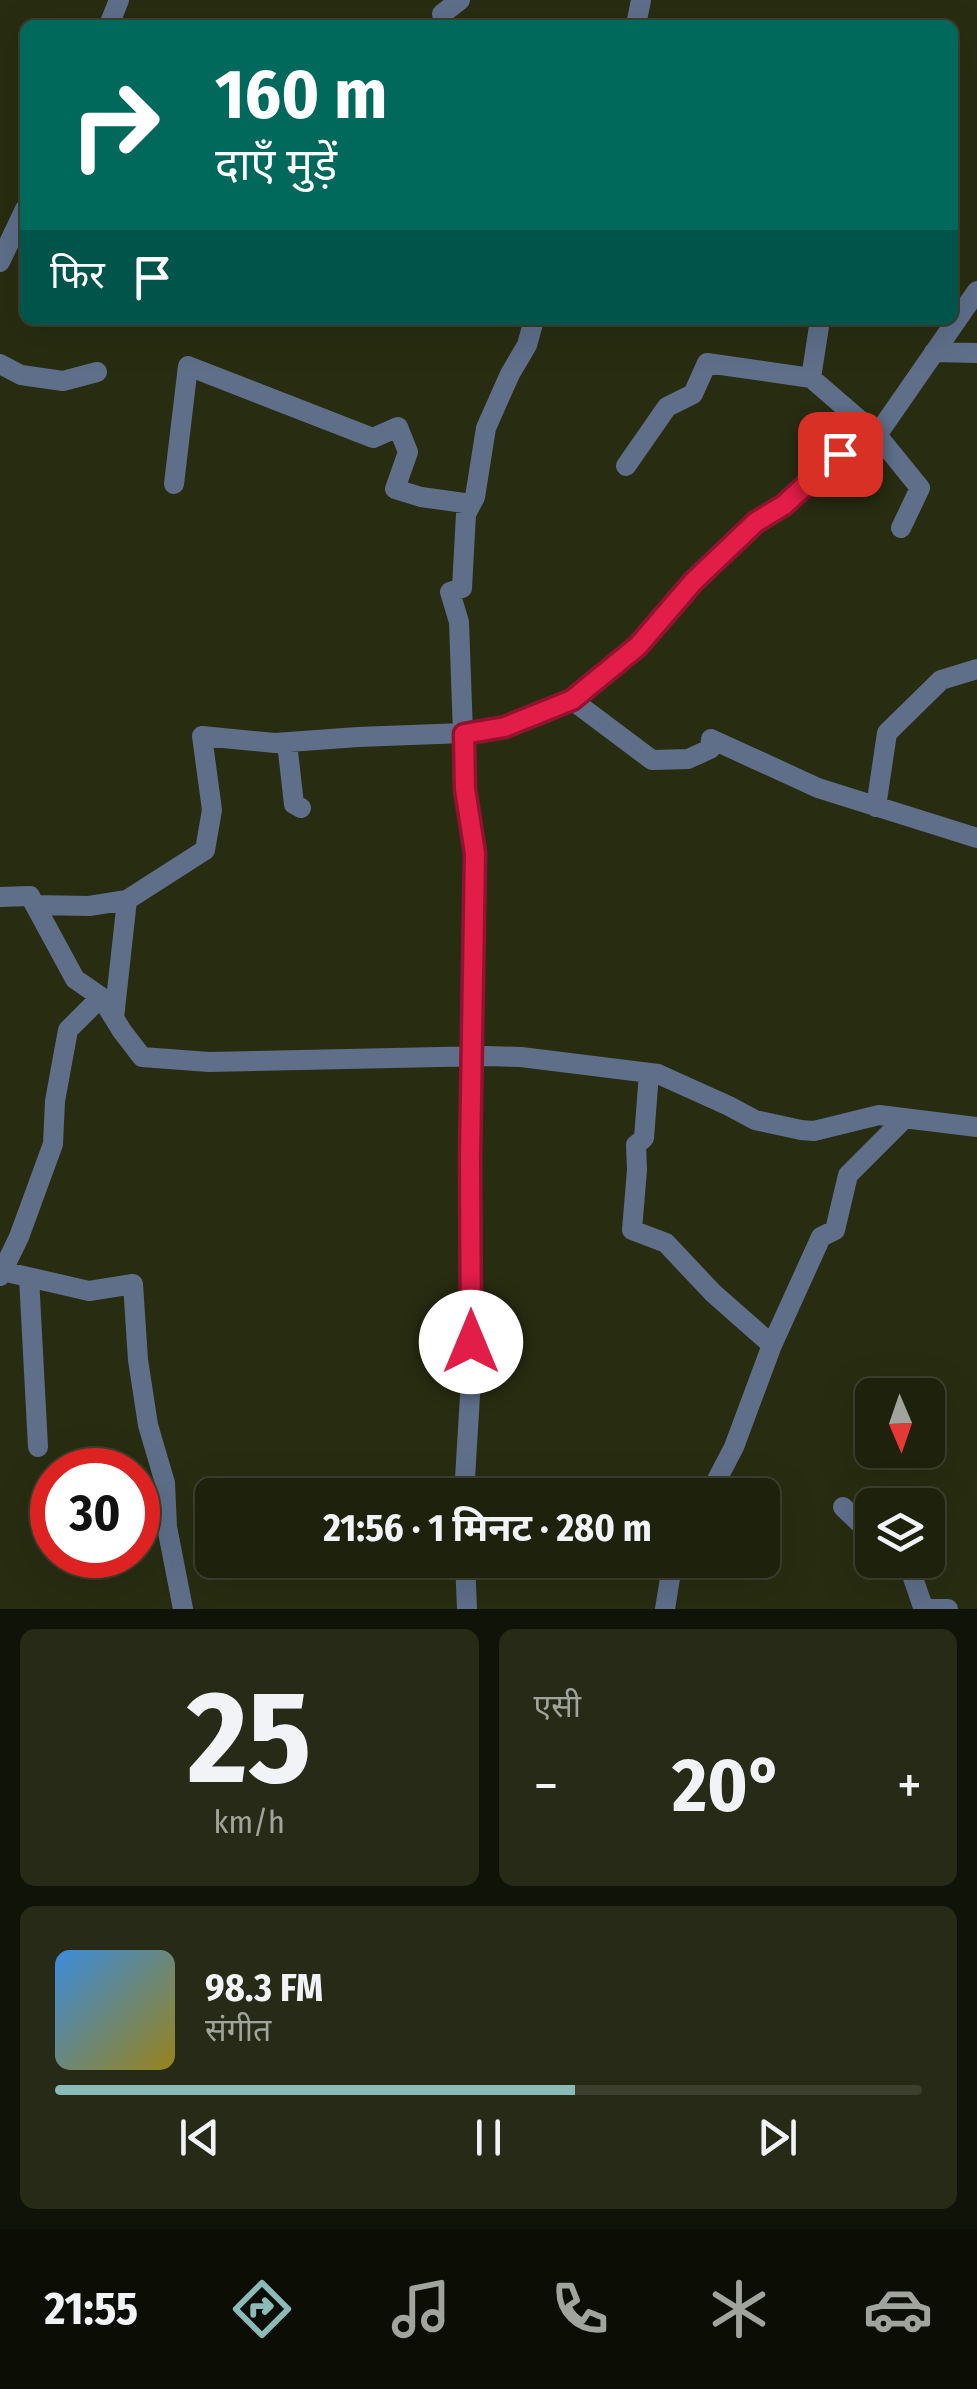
<!DOCTYPE html>
<html lang="hi">
<head>
<meta charset="utf-8">
<style>
  body { margin:0; font-family:"Fira Sans Condensed","Noto Sans Devanagari",sans-serif; background:#262a16; color:#f1f3f6; height:100vh; display:flex; flex-direction:column; font-size:38px; white-space:nowrap }
  * { box-sizing:border-box; margin:0 }
  p { font-size:32px; color:#a1a49d }
  .icon { flex:none; width:55px; height:55px; fill:none; stroke:currentColor; stroke-width:2; stroke-linecap:round; stroke-linejoin:round }
  .map { position:relative; height:1609px; overflow:hidden }
  .panel { display:flex; flex-direction:column; gap:20px; padding:20px; background:#101307; flex:1 }
  .panel>* { flex:none }
  .top-card { position:absolute; left:20px; top:20px; width:938px; height:305px; border-radius:15px; box-shadow:0 10px 40px #0002,0 0 0 2px #3c3f2e; background:#00695c; color:#fff; overflow:hidden }
  .needle { width:65px; rotate:178deg }
  .tools { position:absolute; left:855px; top:1378px; display:grid; gap:20px }
  .tools a { display:grid; place-items:center; width:90px; height:90px; border-radius:15px; background:#1e220d; box-shadow:0 10px 40px #0002,0 0 0 2px #3c3f2e; font-size:50px }
  .speed { position:absolute; left:30px; top:1448px; display:flex; gap:20px; font-size:50px; font-weight:700; text-align:center }
  .speed>* { display:grid; place-content:center; width:130px; height:130px; border-radius:50%; background:#1e220d; box-shadow:0 10px 40px #0002,0 0 0 2px #3c3f2e; line-height:1 }
  .speed .limit { border:15px solid #d22; background:#fff; color:#111 }
  .pin { position:absolute; display:grid; place-items:center; width:85px; height:85px; color:#fff; margin:-42px; border-radius:20px; box-shadow:0 5px 15px #0006 }
  .me { position:absolute; width:110px; margin:-55px; rotate:0deg; stroke-linejoin:round; filter:drop-shadow(0 0 8px #0008) }
  .turn { display:flex; align-items:center; gap:35px; height:210px; padding:0 30px; font-size:45px }
  .turn .icon { width:130px; height:130px; stroke-width:2.5 }
  .turn b { display:block; font-size:70px; line-height:85px }
  .then { display:flex; align-items:center; height:95px; padding:0 30px; background:#0003; gap:20px; font-size:38px }
  .big { font-size:75px; font-weight:700; line-height:1.1 }
  .panel .widget { flex:1; display:flex; flex-direction:column; justify-content:center; gap:15px; min-width:0; padding:0 35px; border-radius:15px; background:#262a16 }
  .panel .dial { align-items:center; gap:0 }
  .dial b { font-size:130px; line-height:1 }
  .song { display:flex; align-items:center; gap:30px }
  .cover { width:120px; height:120px; border-radius:15px; background:linear-gradient(135deg,hsl(210 70% 55%),hsl(50 70% 35%)) }
  .played { height:10px; border-radius:5px; background:linear-gradient(90deg,#8bbbb9 60%,#3c3f2e 60%) }
  .keys { display:flex; justify-content:space-around; direction:ltr }
  .heat { display:flex; justify-content:space-between; align-items:center; font-size:55px; direction:ltr }
  .panel .tiles { flex:1; display:grid; gap:20px; grid-template-columns:1fr 1fr }
  .widget:last-child { grid-column:span 2 }
  .trip { position:absolute; left:195px; top:1478px; width:585px; height:100px; border-radius:15px; background:#1e220d; box-shadow:0 10px 40px #0002,0 0 0 2px #3c3f2e; font-weight:700; line-height:100px; text-align:center }
  .menu { display:flex; height:160px; justify-content:space-around; align-items:center; background:#0c0e05; color:#a1a49d }
  .menu .icon { width:70px; height:70px }
  .menu .current { color:#8bbbb9 }
  .menu b { font-size:45px; color:#f1f3f6 }
  .map>svg:first-child { display:block }
</style>
</head>
<body>
<div class="map">
<svg width="977" height="1609" viewBox="0 0 977 1609">
  <rect width="100%" height="100%" fill="#282d11"/>
  <g fill="none" stroke-linecap="round" stroke-linejoin="round">
    <!-- street -->
    <path stroke="#5f6f8a" stroke-width="20" d="M442,14L460,0
      M109,25L119,0
      M636,25L641,0
      M0,262L25,209
      M934,352L977,353
      M0,364L21,375L63,381L97,372
      M811,378L820,320
      M626,466L667,407L693,394L707,363L811,378L877,435
      M174,484L188,366L373,438L398,427L408,452L395,489L421,497L471,504
      M901,528L920,488L877,435L977,291
      M572,700L638,646L693,582L756,522L783,505L869,429
      M287,743L294,804L301,808
      M876,807L887,733L941,680L977,669
      M0,897L30,896L75,979L101,997L68,1030L55,1101L53,1144L19,1237L0,1276
      M35,905L89,906L127,900L205,850L212,810L202,736L275,743L358,737L464,733L505,727L572,700L652,760L688,759L710,749L711,739L818,788L977,838
      M101,997L122,1031L142,1057L209,1062L486,1056L521,1057L658,1074L729,1106L755,1120L801,1130L814,1131L879,1115L977,1127
      M114,1018L127,900
      M649,1073L644,1138L636,1145L637,1170L632,1230L666,1243L713,1293L772,1345
      M2,1271L89,1291L133,1284L138,1360L148,1425L165,1483L167,1527L183,1609
      M29,1277L38,1447
      M464,1495L471,1379L470,1157L475,853L465,789L459,622L450,592L462,588L466,514L475,497L486,428L510,374L527,345L534,320
      M709,1495L734,1447L772,1345L821,1237L835,1230L848,1175L905,1118
      M843,1507L872,1535
      M465,1560L467,1609
      M898,1560L911,1572L923,1607
      M665,1609L673,1560
      M923,1609H948"/>
  </g>
  <g fill="none" stroke-linecap="round" stroke-linejoin="round">
    <defs>
      <path id="route" d="M471,1342L470,1158L475,853L465,789L464,734L505,727L572,700L638,646L693,582L756,522L784,505L840,454"/>
    </defs>
    <!-- route casing -->
    <use href="#route" stroke="#92132f" stroke-width="25"/>
    <!-- route -->
    <use href="#route" stroke="#e11d48" stroke-width="18"/>
  </g>
</svg>
<div class="tools">
<a><svg class="needle" viewBox="-14 -14 28 28"><path d="M0-13l5 13h-10z" fill="#e53935"/><path d="M0 13l5-13h-10z" fill="#a1a49d"/></svg></a>
<a><svg class="icon" aria-label="layers" viewBox="0 0 24 24"><path d="M12 4l9 5-9 5-9-5zM3 14l9 5 9-5"/></svg></a>
</div>
<div class="speed"><div class="limit">30</div></div>
<div class="pin" style="left:840px;top:454px;background:#d93025"><svg class="icon" aria-label="arrive" viewBox="0 0 24 24"><path d="M6 21V4h12l-3 4 3 4H6"/></svg></div>
<svg class="me" style="left:471px;top:1342px" viewBox="-20 -20 40 40"><circle r="19" fill="#fff"/><path d="M0-13L10 11 0 6-10 11z" fill="#e11d48"/></svg>
<div class="trip">21:56 · 1 मिनट · 280 m</div>
<div class="top-card">
<div class="turn"><svg class="icon" aria-label="right" viewBox="0 0 24 24"><path d="M7 20v-9h11M14 6l5 5-5 5"/></svg><div><b>160 m</b>दाएँ मुड़ें</div></div>
<div class="then">फिर<svg class="icon" aria-label="arrive" viewBox="0 0 24 24"><path d="M6 21V4h12l-3 4 3 4H6"/></svg></div>
</div>
</div>
<section class="panel">
<div class="tiles">
<div class="widget dial"><b>25</b><p>km/h</p></div>
<div class="widget"><p>एसी</p>
<div class="heat"><a>−</a><b class="big">20°</b><a>+</a></div>
</div>
<div class="widget">
<div class="song"><i class="cover"></i><div><b>98.3 FM</b><p>संगीत</p></div></div>
<div class="played"></div>
<div class="keys"><svg class="icon" aria-label="previous" viewBox="0 0 24 24"><path d="M18 5L8 12l10 7zM5 5v14"/></svg><svg class="icon" aria-label="pause" viewBox="0 0 24 24"><path d="M8 5v14M16 5v14"/></svg><svg class="icon" aria-label="next" viewBox="0 0 24 24"><path d="M6 5l10 7-10 7zM19 5v14"/></svg></div>
</div>
</div>
</section>
<nav class="menu">
<b>21:55</b>
<svg class="icon current" aria-label="directions" viewBox="0 0 24 24"><path d="M12 3l9 9-9 9-9-9zM9 14v-3h6M13 9l2 2-2 2"/></svg>
<svg class="icon" aria-label="music" viewBox="0 0 24 24"><path d="M9 18V5l10-2v13"/><circle cx="6" cy="18" r="3"/><circle cx="16" cy="16" r="3"/></svg>
<svg class="icon" aria-label="phone" viewBox="0 0 24 24"><path d="M5 4h4l2 5-3 2q2 4 5 5l2-3 5 2v4C11 20 4 13 5 4z"/></svg>
<svg class="icon" aria-label="climate" viewBox="0 0 24 24"><path d="M12 3v18M4 7l16 10M4 17L20 7"/></svg>
<svg class="icon" aria-label="car" viewBox="0 0 24 24"><path d="M5 17H2v-5l4-1 3-4h7l3 4 3 1v5h-3M9 17h6M6 11h13"/><circle cx="7" cy="17" r="2"/><circle cx="17" cy="17" r="2"/></svg>
</nav>
</body>
</html>
